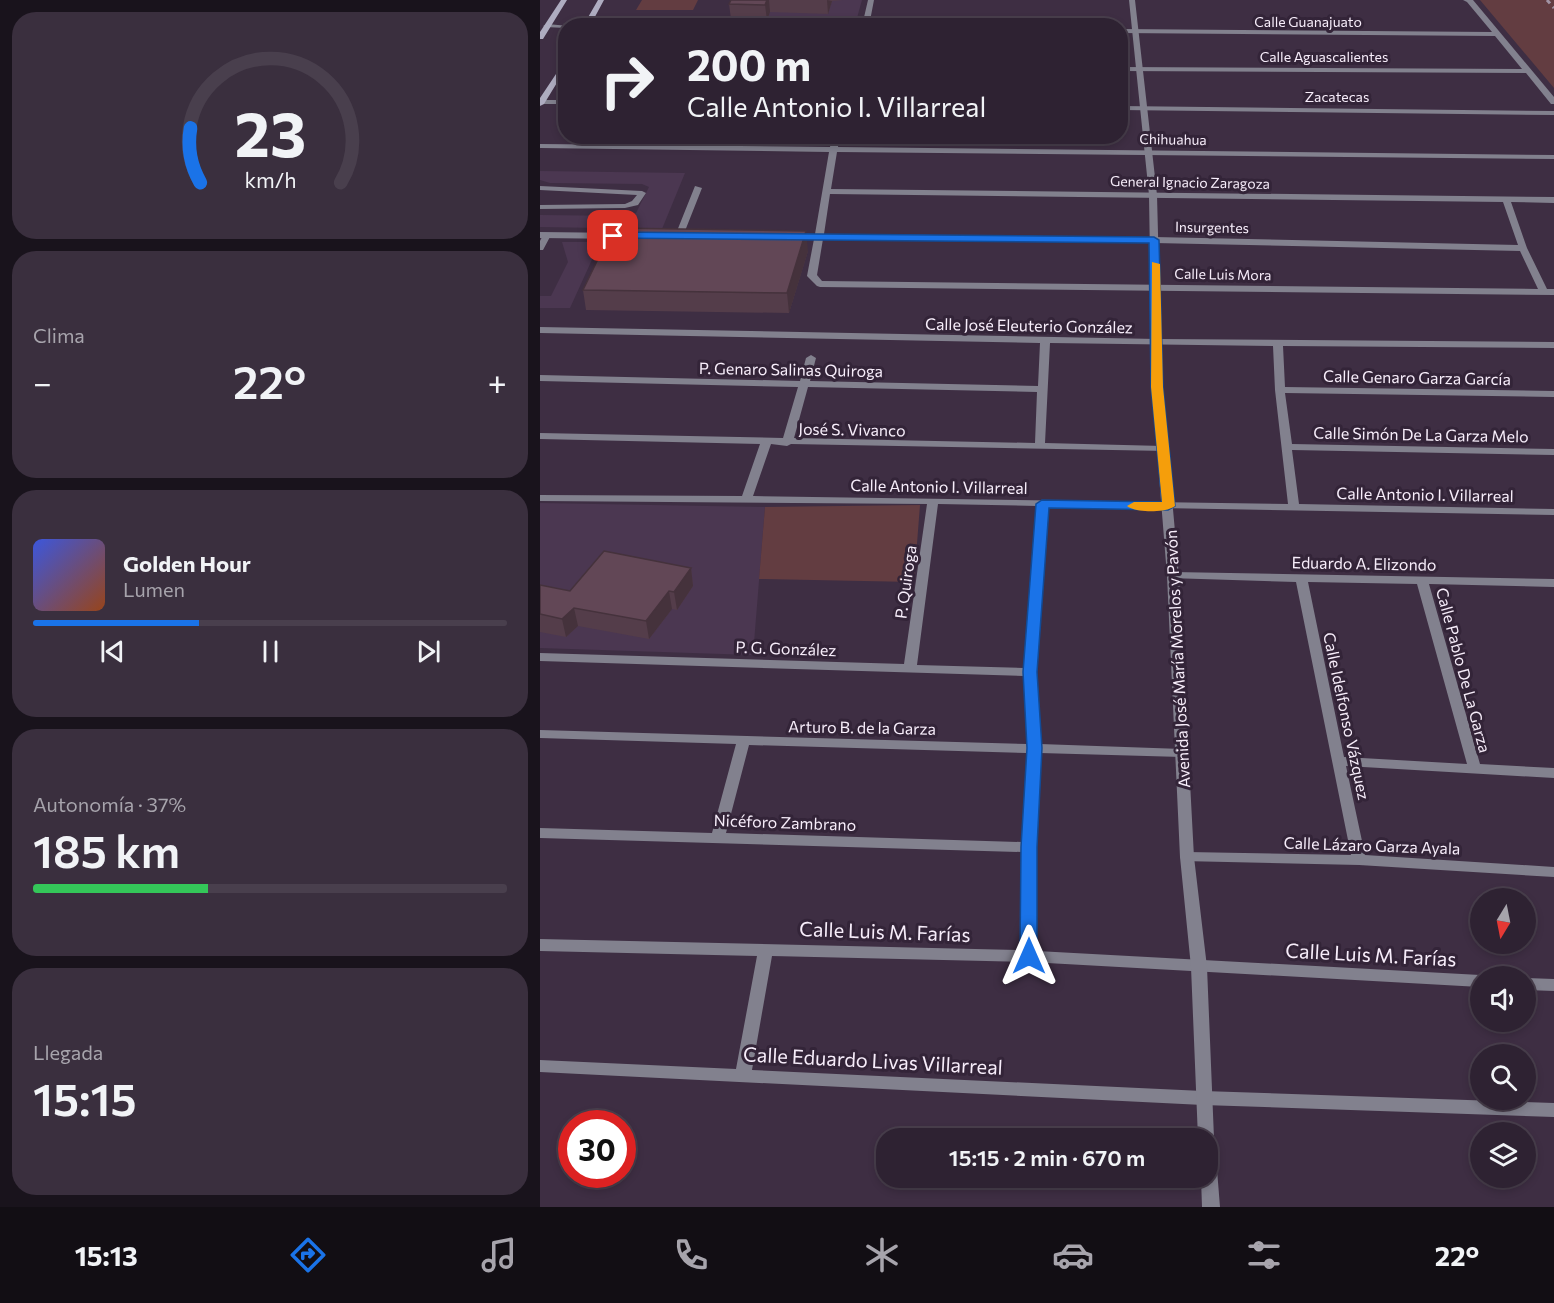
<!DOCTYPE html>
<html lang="es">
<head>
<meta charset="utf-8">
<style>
  body { margin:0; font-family:Commissioner,sans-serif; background:#3a2f3e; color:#f1f3f6; height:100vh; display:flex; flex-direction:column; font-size:22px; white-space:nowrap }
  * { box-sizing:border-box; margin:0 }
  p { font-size:20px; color:#a7a4ac }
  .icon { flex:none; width:33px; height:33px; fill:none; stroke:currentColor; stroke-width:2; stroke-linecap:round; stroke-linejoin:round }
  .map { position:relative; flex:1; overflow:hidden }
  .details { display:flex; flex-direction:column; gap:12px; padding:12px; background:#19131c; width:540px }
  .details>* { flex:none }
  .banner { position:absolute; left:18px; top:18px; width:570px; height:126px; border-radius:24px; box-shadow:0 3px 9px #0003,0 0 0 2px #493f4d; background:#2e2232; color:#f1f3f6; overflow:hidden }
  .needle { width:39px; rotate:190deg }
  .buttons { position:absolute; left:930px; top:888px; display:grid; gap:12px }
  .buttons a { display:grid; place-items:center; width:66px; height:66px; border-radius:50%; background:#2e2232; box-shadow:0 3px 9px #0003,0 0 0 2px #493f4d; font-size:30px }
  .speed { position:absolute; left:18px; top:1110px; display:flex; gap:12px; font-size:30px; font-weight:700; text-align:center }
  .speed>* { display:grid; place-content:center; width:78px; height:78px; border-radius:50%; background:#2e2232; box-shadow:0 3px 9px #0003,0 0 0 2px #493f4d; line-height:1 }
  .speed .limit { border:9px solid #d22; background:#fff; color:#111 }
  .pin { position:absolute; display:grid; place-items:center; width:51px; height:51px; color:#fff; margin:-26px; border-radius:12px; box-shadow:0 3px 9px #0006 }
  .me { position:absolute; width:66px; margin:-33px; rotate:0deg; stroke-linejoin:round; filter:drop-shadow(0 0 4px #0008) }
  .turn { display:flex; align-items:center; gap:21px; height:126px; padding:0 30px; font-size:27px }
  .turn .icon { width:78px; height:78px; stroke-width:2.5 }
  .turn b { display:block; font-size:42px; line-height:51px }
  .big { font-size:45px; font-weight:600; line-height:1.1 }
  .details .card { flex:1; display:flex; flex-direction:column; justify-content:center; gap:9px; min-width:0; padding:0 21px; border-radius:24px; background:#3a2f3e }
  .details .dial { align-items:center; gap:0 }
  .dial svg { height:156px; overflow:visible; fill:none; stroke:#493f4d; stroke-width:7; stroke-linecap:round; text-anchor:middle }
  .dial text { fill:#f1f3f6; stroke:none }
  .song { display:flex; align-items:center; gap:18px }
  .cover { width:72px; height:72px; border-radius:9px; background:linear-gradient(135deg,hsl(230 70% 55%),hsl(20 70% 35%)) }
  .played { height:6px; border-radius:3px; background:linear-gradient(90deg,#1a73e8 35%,#493f4d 35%) }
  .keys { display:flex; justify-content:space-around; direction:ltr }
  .heat { display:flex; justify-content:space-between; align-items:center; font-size:33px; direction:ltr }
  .charge { height:9px; border-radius:4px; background:linear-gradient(90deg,#34c759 37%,#493f4d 0) }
  .trip { position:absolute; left:336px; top:1128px; width:342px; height:60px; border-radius:24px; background:#2e2232; box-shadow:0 3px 9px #0003,0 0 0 2px #493f4d; font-weight:600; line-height:60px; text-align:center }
  .menu { display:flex; height:96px; justify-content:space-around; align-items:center; background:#120e14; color:#a7a4ac }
  .menu .icon { width:42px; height:42px }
  .menu .selected { color:#1a73e8 }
  .menu b { font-size:27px; color:#f1f3f6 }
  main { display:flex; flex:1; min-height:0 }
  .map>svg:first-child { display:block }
</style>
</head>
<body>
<main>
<section class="details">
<div class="card dial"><svg viewBox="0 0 100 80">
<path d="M14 69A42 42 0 1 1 86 69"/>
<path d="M14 69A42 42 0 0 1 9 41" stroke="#1a73e8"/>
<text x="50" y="56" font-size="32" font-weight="700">23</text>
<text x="50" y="72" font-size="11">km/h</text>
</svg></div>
<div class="card"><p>Clima</p>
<div class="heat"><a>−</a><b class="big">22°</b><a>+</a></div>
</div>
<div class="card">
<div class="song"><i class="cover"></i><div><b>Golden Hour</b><p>Lumen</p></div></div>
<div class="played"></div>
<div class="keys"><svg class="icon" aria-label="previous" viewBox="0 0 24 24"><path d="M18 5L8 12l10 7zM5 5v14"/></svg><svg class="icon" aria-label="pause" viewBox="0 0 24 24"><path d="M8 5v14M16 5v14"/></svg><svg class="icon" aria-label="next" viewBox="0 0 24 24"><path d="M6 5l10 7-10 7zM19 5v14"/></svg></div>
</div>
<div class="card"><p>Autonomía · 37%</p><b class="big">185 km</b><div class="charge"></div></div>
<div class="card"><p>Llegada</p><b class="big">15:15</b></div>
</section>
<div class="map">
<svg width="1014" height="1207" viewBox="0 0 1014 1207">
  <rect width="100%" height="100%" fill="#3e2e43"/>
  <!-- built -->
  <path fill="#4b3751" d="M199,0H322L315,25H188Z
    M0,171L145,173L122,229L0,227V215L86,216L96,213L109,187L102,184L10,183L0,180Z
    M22,242H60L30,308H0V296H11L28,262Z
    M0,503L225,507L213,655L0,648Z"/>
  <!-- green -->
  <path fill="#633d41" d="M102,0H158L153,10H96Z
    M940,0H1014V88Z
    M380,505L374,582L219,579L225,507Z"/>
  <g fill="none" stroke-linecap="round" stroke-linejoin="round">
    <!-- service -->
    <path fill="#82818e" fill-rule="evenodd" d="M0,186L102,191L106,193L98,205L85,208L0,209V205L85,204L92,201L97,195L0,190Z
      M155,186L162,188L143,236L142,238H136L135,236Z
      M4,233H10L11,235L3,250H0V241Z"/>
    <!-- minor -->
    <path fill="#82818e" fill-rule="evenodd" d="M328,0H334L329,26H322Z
      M923,0H933L1014,97V104H1011L986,73L580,71V67L982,69L955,36L580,33V29L952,32L927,2Z
      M7,24L29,26H26V28L5,27L3,26Z
      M0,100H26V104H0Z
      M580,106L1014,111V115L580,110Z
      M292,136H300L298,147L1014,155V159L297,152L291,189L1014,197V203L971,202L987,248L1007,289H1014V295L280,287L277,286L267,276L274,239H250L246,236L250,233L275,234L289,152L0,148V144L290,147ZM290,194L963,202L978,245L614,237L284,234ZM283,239L614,243L980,251L998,289L282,281L277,275Z
      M0,232L86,233L90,236L86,239L0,238Z
      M0,327L617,339L1014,342V348L743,346L745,387L1014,391V397L745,393L752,444L1014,449V455L752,450L759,504L1014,509V515L508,506L496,672L500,744L642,749L647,750L649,753L647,756L642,757L500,753L496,847L497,951L940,975L944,976H940V987L489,962L232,956L212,1070L663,1091L1014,1103V1117L663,1105L0,1072V1060L196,1069L217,956L0,951V939L482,950V852L0,838V828L172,833L196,744L0,738V730L487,744L484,676L0,661V653L364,664L387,504L0,501V495L202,496L220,444L0,439V433L243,438L258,387L0,381V375L260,381L266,358L271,355L276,358L270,381L498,386L500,343L0,333ZM510,343L733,346L735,390L748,504L213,496L231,444L247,446L251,444L627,451L628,449L627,447L623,446L505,443ZM268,387L497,392L495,443L254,438ZM398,504L497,506L484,668L377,665ZM209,745L487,753L482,842L186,833Z
      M633,572L1014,579V587L889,584L940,764L1014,768V778L806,766L825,855L1014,867V877L819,865L642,861L640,857L642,853L647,852L811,855L756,582L629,578L627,576ZM768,582L877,584L927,764L804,757Z
      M986,978L1014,979V991L986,990Z"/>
    <!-- tertiary -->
    <path fill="#82818e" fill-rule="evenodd" d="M589,0H595L617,195L622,387L639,576L654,857L667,967L674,1138L672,1143L668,1144V1138H658L651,967L640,857L627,576L612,387L609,195Z
      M668,1150L674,1152L676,1157L680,1207H662L661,1178H668Z"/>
    <!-- secondary -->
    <path fill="#aeacc0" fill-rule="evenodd" d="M21,0H27L3,39H0V32Z
      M58,0H64L50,26H43Z
      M26,59V68L4,104L0,106V98Z"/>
    <!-- rail -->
    <path stroke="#a194a4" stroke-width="3" stroke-dasharray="4.5 4.5" stroke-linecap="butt" d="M1007,0L1014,8"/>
  </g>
  <!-- wall -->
  <path fill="#543d4a" d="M191,0H303L292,1L288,14L230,12L227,20L191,19L189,4Z
    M268,251L249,313L46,310L43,290Z
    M151,568L153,586L137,610L132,609L109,639L38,626L26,637L0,632V585L30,591Z"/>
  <!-- shaded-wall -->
  <path fill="#45323c" d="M227,0H229L230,12L227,20L225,5Z
    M287,0L292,1L288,14Z
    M266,231L268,251L249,313L247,293Z
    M151,568L153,586L137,610L134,592Z
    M129,591L132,609L109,639L106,621Z
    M34,608L38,626L26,637L22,619Z"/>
  <!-- building -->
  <path fill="#624756" stroke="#45323c" stroke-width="1.5" d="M191,0H227L225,5L189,4Z
    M73,228L266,231L247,293L43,290Z
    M64,551L151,568L134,592L129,591L106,621L34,608L22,619L0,614V585L30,591Z"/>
  <!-- route -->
  <path fill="#1a73e8" stroke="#114b97" stroke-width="1.5" d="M73,232L614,237L619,240L623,387L635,506L628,510L509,508L497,672L502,748L497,847V956L495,961H483L480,956L481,847L487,748L483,672L496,504L502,500L622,502L611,387L609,243L70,238V233Z"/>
  <!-- slow -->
  <path fill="#f59e0b" d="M612,262L620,264L623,387L635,506C627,513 595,513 587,506L594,502H622L611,387Z"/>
  <g text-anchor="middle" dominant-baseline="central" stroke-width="6" stroke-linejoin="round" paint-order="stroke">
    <!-- far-street labels -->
    <g font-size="14" fill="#f7edfa" stroke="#332438">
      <text x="768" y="21">Calle Guanajuato</text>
      <text x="784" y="56">Calle Aguascalientes</text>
      <text x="797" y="96">Zacatecas</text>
      <text transform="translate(633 139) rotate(1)">Chihuahua</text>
      <text transform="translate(650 182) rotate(1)">General Ignacio Zaragoza</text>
      <text transform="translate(672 227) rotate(1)">Insurgentes</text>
      <text transform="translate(683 274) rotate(1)">Calle Luis Mora</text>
    </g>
    <!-- street labels -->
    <g font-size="16" fill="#f7edfa" stroke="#332438">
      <text transform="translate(489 325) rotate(1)">Calle José Eleuterio González</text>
      <text transform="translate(251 369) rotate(1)">P. Genaro Salinas Quiroga</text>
      <text transform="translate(877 377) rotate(1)">Calle Genaro Garza García</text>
      <text transform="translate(312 429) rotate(1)">José S. Vivanco</text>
      <text transform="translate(881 434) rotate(1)">Calle Simón De La Garza Melo</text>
      <text transform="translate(399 486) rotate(1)">Calle Antonio I. Villarreal</text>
      <text transform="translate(885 494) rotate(1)">Calle Antonio I. Villarreal</text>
      <text transform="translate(824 563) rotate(1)">Eduardo A. Elizondo</text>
      <text transform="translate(365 582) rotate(-82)">P. Quiroga</text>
      <text transform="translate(246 648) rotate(2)">P. G. González</text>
      <text transform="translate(637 659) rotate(-93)">Avenida José María Morelos y Pavón</text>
      <text transform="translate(924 670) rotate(75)">Calle Pablo De La Garza</text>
      <text transform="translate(807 716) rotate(78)">Calle Idelfonso Vázquez</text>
      <text transform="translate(322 727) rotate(1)">Arturo B. de la Garza</text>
      <text transform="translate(245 822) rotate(2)">Nicéforo Zambrano</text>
      <text transform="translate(832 845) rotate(2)">Calle Lázaro Garza Ayala</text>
    </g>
    <!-- near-street labels -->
    <g font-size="20" fill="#f7edfa" stroke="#332438">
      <text transform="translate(345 931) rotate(2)">Calle Luis M. Farías</text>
      <text transform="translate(831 954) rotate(3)">Calle Luis M. Farías</text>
      <text transform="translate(333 1060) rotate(3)">Calle Eduardo Livas Villarreal</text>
    </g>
  </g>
</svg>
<div class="buttons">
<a><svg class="needle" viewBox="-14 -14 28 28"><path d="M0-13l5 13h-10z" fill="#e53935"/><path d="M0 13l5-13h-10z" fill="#a7a4ac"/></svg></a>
<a><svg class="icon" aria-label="sound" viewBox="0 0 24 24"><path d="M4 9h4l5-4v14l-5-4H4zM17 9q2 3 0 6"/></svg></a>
<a><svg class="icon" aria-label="search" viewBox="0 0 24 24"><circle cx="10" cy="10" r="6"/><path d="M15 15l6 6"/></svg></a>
<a><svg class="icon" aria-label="layers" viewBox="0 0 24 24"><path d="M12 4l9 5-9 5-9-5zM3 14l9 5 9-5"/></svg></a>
</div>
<div class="speed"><div class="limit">30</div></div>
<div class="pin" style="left:73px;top:236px;background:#d93025"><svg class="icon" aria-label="arrive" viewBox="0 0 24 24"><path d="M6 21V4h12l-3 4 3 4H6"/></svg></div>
<svg class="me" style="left:489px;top:956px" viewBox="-20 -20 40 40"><path d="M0-17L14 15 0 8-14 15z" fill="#1a73e8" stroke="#fff" stroke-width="4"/></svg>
<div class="trip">15:15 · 2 min · 670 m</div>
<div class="banner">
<div class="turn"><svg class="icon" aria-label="right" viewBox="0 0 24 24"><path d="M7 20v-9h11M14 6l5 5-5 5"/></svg><div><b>200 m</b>Calle Antonio I. Villarreal</div></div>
</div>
</div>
</main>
<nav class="menu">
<b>15:13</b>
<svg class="icon selected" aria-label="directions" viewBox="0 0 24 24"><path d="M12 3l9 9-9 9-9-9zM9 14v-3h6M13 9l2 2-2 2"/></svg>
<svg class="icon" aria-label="music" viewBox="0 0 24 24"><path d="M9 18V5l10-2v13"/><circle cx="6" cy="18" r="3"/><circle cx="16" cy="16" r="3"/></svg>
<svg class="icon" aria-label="phone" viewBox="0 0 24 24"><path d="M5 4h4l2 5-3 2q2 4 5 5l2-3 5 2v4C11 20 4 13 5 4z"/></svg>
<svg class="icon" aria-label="climate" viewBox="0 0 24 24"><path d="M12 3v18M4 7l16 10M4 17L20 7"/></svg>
<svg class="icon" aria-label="car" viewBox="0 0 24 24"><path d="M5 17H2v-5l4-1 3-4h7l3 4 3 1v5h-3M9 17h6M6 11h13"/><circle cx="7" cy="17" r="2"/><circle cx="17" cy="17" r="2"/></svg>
<svg class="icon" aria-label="filters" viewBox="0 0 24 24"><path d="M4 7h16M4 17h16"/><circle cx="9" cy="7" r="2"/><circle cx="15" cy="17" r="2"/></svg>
<b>22°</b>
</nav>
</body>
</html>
